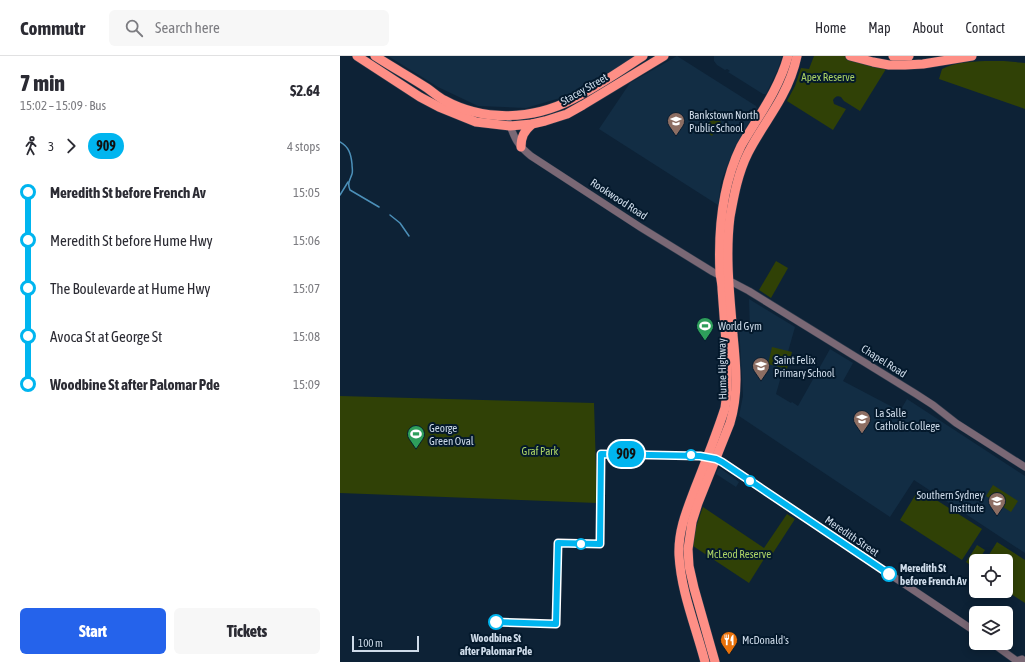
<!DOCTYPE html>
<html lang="en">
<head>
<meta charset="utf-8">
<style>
	:root { --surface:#fff; --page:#f7f7f7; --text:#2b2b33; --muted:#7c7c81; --line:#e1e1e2; --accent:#2563eb }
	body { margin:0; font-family:"Asap Condensed",sans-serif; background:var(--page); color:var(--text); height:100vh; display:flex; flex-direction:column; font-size:15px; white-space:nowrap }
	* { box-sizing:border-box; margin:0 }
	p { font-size:13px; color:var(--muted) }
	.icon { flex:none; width:22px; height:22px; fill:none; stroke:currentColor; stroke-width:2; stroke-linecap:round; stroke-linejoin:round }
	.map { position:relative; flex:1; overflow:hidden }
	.drawer { display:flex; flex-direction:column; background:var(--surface); width:340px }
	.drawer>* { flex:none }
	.badge { padding:0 8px; border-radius:13px; font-size:14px; line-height:26px }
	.buttons { position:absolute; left:629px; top:498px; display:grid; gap:8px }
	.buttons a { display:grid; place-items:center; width:44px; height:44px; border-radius:6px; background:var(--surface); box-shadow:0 2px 10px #0003; font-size:20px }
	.scale { position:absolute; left:12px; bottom:10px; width:67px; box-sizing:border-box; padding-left:4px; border:2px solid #cedbe9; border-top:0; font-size:11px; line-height:14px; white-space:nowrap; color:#cedbe9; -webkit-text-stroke:3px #04192c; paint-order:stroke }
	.map>.badge { position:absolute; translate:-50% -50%; box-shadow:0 0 0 2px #fff }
	.legs { display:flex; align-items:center; gap:6px; height:44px; padding:0 20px; font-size:13px }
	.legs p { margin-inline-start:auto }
	.head { display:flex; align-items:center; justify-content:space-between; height:68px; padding:0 20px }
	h1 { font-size:22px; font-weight:800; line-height:30px }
	.cta { display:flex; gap:8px; margin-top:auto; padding:8px 20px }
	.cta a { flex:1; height:46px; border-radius:6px; background:var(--accent); color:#fff; font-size:16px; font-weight:800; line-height:46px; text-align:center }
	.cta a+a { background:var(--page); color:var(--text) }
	ul { padding:0 20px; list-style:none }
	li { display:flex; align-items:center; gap:14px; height:48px; font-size:15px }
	li i { display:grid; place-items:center; width:6px; height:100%; margin:0 5px; background:currentColor }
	li i::after { content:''; width:10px; height:10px; margin:-5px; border:3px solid; border-radius:50%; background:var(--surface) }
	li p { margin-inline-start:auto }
	li:first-child i { background:linear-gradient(#0000 50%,currentColor 0) }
	li:last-child i { background:linear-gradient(currentColor 50%,#0000 0) }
	header { display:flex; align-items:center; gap:24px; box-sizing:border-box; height:56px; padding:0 20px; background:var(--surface); border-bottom:1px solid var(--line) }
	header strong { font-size:19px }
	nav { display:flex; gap:22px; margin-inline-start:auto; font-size:14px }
	.search { width:280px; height:36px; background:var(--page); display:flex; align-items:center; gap:10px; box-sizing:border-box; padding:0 14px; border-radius:6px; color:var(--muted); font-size:15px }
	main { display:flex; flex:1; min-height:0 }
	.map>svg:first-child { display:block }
</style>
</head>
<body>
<header>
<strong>Commutr</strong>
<div class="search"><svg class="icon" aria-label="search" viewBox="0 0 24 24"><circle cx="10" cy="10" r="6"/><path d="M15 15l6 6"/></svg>Search here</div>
<nav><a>Home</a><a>Map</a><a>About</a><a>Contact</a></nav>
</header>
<main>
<section class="drawer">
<div class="head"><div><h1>7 min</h1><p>15:02 – 15:09 · Bus</p></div><b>$2.64</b></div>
<div class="legs"><svg class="icon" aria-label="walk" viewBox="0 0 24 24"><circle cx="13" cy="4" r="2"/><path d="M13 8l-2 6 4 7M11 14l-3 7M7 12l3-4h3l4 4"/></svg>3<svg class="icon" aria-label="forward" viewBox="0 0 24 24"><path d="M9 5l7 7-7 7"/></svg><b class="badge" style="background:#00b5ef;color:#111">909</b><p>4 stops</p></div>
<ul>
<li><i style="color:#00b5ef"></i><b>Meredith St before French Av</b><p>15:05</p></li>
<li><i style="color:#00b5ef"></i><span>Meredith St before Hume Hwy</span><p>15:06</p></li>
<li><i style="color:#00b5ef"></i><span>The Boulevarde at Hume Hwy</span><p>15:07</p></li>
<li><i style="color:#00b5ef"></i><span>Avoca St at George St</span><p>15:08</p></li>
<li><i style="color:#00b5ef"></i><b>Woodbine St after Palomar Pde</b><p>15:09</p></li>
</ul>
<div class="cta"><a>Start</a><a>Tickets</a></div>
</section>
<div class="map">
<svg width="685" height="606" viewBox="0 0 685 606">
	<rect width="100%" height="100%" fill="#0d2236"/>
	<g fill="#122d44">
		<polygon points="48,0 294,0 278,11 227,40 186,52 138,50 98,31"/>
		<polygon points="337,0 416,50 417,53 396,88 389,105 381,126 378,149 259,73 290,27"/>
		<polygon points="374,0 442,0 438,13 426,38 423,38 388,16 390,15 387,13 385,14 377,9 374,5"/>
		<polygon points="409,243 455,271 436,338 451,347 452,346 458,350 490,293 513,307 503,325 560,355 567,343 685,420 685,497 574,424 550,461 399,360 403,340 399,269 410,274"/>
		<polygon points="380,412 399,426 396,431 376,418 378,413"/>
	</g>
	<g fill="#304106">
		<path d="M474 0H504L516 5 546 13 520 55 504 45 501 41C497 39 495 41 493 44L494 48 506 53 493 74 447 45 455 30 461 12 469 13Z"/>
		<path d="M645 5H664L685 7V53L599 23 602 13C615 6 630 6 645 5Z"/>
		<polygon points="373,61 381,66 372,80 364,74"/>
		<polygon points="436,205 448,212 431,242 419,234"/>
		<polygon points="432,291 452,296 447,313 428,308"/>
		<polygon points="0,340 254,347 257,447 0,437"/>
		<polygon points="653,429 678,445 671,456 646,440"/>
		<polygon points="579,433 642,473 622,504 560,464"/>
		<polygon points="363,451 424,492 447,458 455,463 433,497 429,495 409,527 353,490 355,474"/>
		<polygon points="657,486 685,504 685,547 666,535 666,505 645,505"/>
		<polygon points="637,489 645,494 638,505 636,505 636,509 634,512 626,506"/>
	</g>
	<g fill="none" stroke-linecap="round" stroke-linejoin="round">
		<g stroke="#4c90b9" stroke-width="1.5">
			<path d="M0 86C9 91 11 98 12 108 12 112 13 115 12 118 10 124 7 127 10 134L39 151"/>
			<polyline points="0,139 8,126"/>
			<polyline points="50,159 60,167 69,180"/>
		</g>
		<defs>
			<g id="secondary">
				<path d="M169 67C175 83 177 89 191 100L300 171 373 216 409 235 576 338 593 349 616 367 685 411"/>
				<polyline points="376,403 382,406 636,576"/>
				<polyline points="652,587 677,605"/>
				<polyline points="677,606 679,604 682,603 685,606"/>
			</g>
			<g id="highway">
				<polyline points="17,0 80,41 99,51 136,66 170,70 192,68 205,65 227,58 243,49 324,0"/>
				<path d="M35 0C52 11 70 21 87 32 93 36 98 41 104 44 144 66 193 64 233 43 257 31 280 15 303 0"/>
				<polyline points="510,0 533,6 549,9 565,9 583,8 632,0"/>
				<polyline points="553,0 569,0"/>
				<path d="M181 91C181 81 184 75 192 68"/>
				<path d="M365 606C356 571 341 536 339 499 338 476 346 456 354 435 365 407 376 380 385 352 389 325 387 299 385 273 384 260 383 246 382 233 382 228 381 223 380 218 378 176 382 129 401 90 418 61 439 33 448 0"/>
				<path d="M375 606 354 532 349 510 348 493 352 466 358 447 390 367C399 337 396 309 393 279 390 240 385 201 390 161 394 139 398 117 408 97 418 77 432 59 442 40 449 27 454 14 457 0"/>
			</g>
		</defs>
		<use href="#secondary" stroke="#313d4e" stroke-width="8"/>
		<use href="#highway" stroke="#313d4e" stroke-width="10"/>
		<use href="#secondary" stroke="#7a6875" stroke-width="7"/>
		<use href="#highway" stroke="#fe8f86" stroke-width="9"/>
	</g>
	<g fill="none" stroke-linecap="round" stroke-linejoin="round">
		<defs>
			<polyline id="line-1" points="156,566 216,568 218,487 260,488 261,398 360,400 376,403 382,406 549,518"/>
		</defs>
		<use href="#line-1" stroke="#fff" stroke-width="9"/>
		<use href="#line-1" stroke="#00b5ef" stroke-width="6"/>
	</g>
	<defs>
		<symbol id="school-pin" viewBox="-11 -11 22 30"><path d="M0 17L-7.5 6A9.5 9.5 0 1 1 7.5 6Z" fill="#8d6e63" stroke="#04192c"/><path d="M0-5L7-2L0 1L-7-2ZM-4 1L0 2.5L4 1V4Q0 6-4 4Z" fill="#fff"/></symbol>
		<symbol id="stadium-pin" viewBox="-11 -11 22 30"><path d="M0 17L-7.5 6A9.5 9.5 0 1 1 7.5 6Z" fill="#2e9e5b" stroke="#04192c"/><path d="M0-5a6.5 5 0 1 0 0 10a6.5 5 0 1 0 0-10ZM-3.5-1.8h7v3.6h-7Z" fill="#fff"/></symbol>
		<symbol id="university-pin" viewBox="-11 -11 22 30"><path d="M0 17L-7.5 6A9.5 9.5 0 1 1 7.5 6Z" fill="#8d6e63" stroke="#04192c"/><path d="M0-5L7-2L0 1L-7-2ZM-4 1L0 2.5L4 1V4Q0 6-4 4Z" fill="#fff"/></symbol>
		<symbol id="restaurant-pin" viewBox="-11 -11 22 30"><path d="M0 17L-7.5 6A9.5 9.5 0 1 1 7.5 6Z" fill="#e8710a" stroke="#04192c"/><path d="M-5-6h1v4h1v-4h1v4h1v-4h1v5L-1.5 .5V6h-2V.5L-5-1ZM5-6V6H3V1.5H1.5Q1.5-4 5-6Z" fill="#fff"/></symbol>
	</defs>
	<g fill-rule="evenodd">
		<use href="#school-pin" x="326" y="55" width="20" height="27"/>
		<use href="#stadium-pin" x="355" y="260" width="20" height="27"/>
		<use href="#school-pin" x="411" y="300" width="20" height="27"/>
		<use href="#school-pin" x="512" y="353" width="20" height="27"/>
		<use href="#stadium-pin" x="66" y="368" width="20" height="27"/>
		<use href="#university-pin" x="647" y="435" width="20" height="27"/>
		<use href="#restaurant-pin" x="379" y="574" width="20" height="27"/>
	</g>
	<g fill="#fff" stroke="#00b5ef" stroke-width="2">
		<circle cx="351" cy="399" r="5"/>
		<circle cx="410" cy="425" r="5"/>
		<circle cx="241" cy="488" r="5"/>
		<circle cx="549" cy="518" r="7"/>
		<circle cx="156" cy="566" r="7"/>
	</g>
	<g text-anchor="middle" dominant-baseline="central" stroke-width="4" stroke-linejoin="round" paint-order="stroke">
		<g font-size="11" fill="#acd365" stroke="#04192c">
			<text x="488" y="21">Apex Reserve</text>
			<text x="200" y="395">Graf Park</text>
			<text x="399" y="498">McLeod Reserve</text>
		</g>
		<g font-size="11" fill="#cedbe9" stroke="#04192c">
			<text transform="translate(244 33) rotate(-30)">Stacey Street</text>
			<text transform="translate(279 143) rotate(33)">Rookwood Road</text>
			<text transform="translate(544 305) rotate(32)">Chapel Road</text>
			<text transform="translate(382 313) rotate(-91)">Hume Highway</text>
			<text transform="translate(512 480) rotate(34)">Meredith Street</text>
		</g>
		<g font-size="11" fill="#cedbe9" stroke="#04192c" text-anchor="start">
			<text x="349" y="59">Bankstown North<tspan x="349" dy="13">Public School</tspan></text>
			<text x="378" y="270">World Gym</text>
			<text x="434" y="304">Saint Felix<tspan x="434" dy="13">Primary School</tspan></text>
			<text x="535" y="357">La Salle<tspan x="535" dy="13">Catholic College</tspan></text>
			<text x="89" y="372">George<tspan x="89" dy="13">Green Oval</tspan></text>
			<text x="644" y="439" text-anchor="end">Southern Sydney<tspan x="644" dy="13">Institute</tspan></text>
			<text x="402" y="584">McDonald's</text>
		</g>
		<g font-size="11" font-weight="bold" fill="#cedbe9" stroke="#04192c" text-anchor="start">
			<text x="560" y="512">Meredith St<tspan x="560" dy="13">before French Av</tspan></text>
			<text x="156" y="582" text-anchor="middle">Woodbine St<tspan x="156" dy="13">after Palomar Pde</tspan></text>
		</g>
	</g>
</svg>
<div class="buttons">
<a><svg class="icon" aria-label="locate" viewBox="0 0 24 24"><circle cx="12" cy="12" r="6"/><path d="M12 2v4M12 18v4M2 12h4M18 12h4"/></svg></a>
<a><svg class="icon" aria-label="layers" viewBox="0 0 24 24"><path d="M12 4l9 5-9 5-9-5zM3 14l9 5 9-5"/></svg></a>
</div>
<div class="scale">100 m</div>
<b class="badge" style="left:286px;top:398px;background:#00b5ef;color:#111">909</b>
</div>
</main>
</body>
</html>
